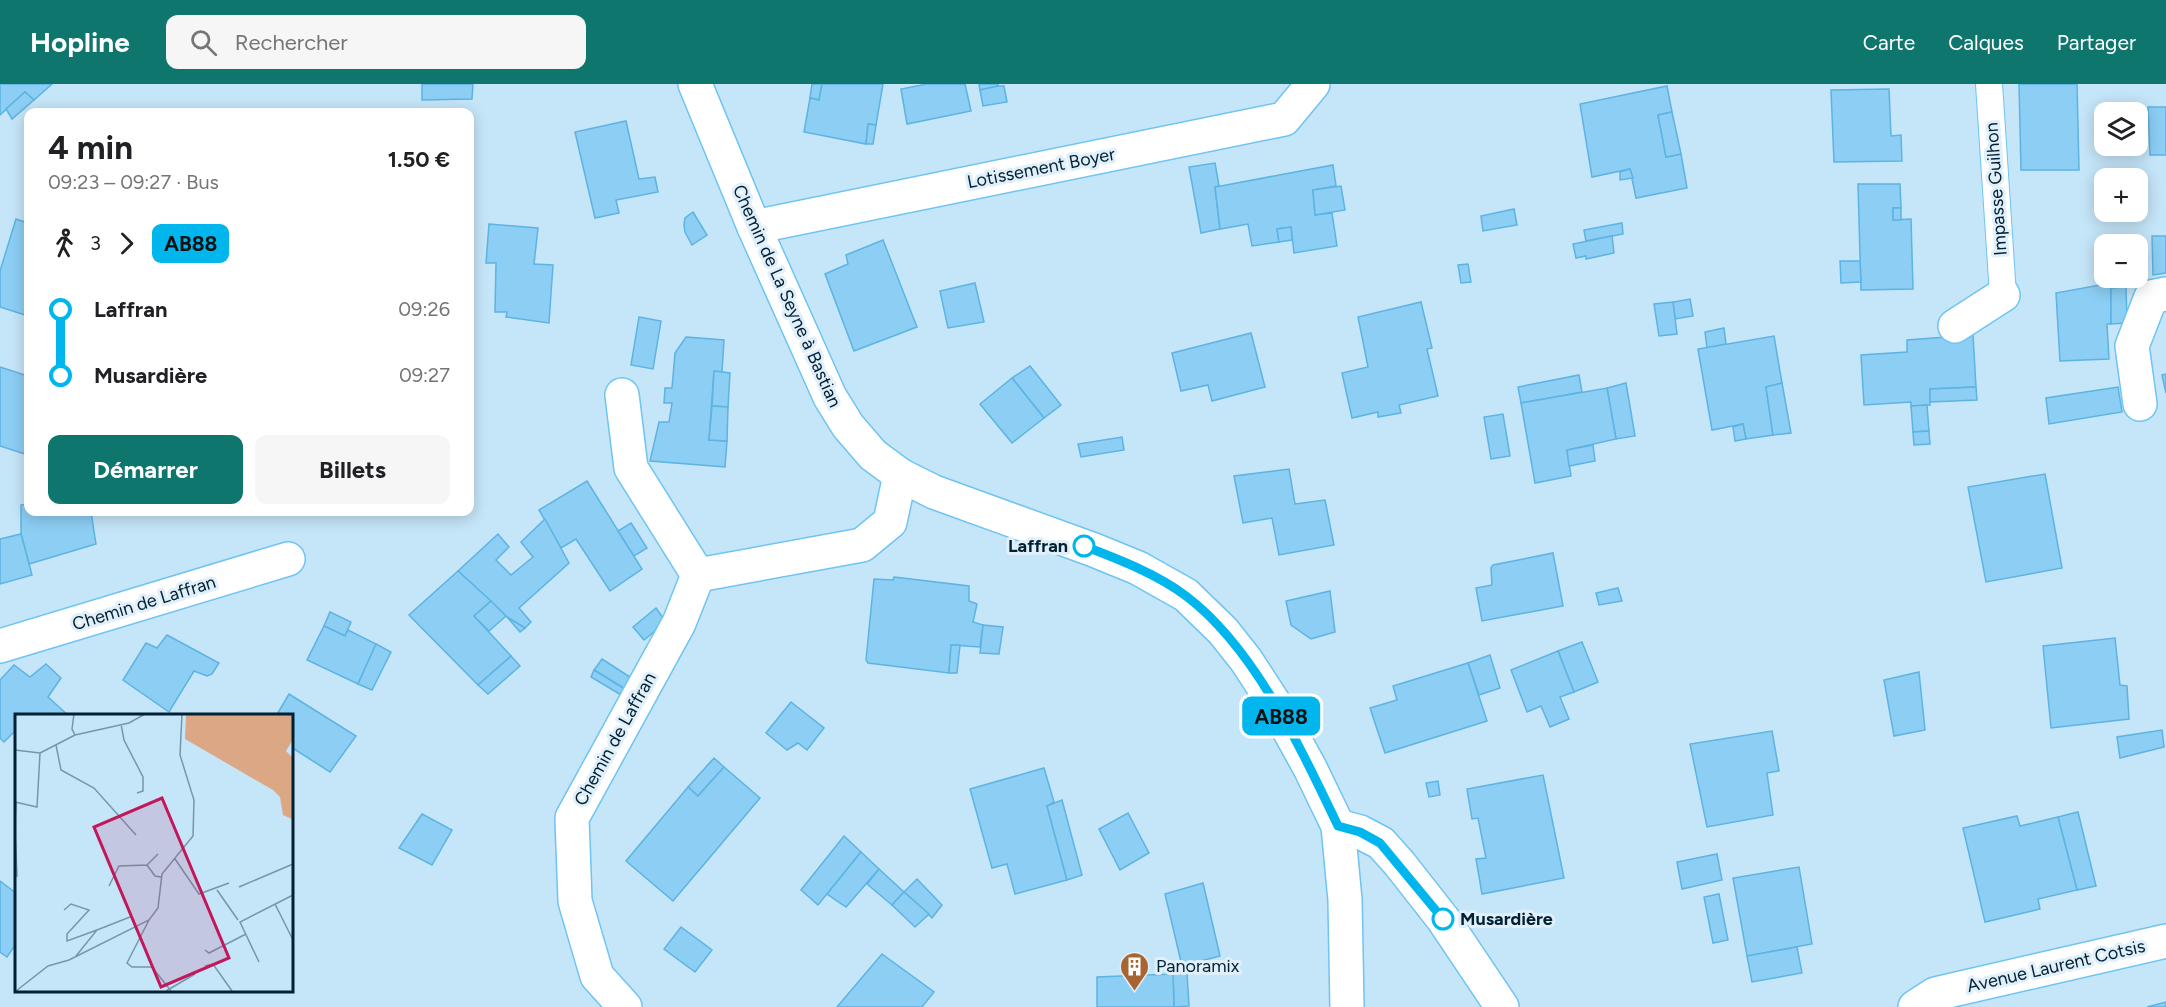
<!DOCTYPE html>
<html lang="fr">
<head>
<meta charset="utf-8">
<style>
	:root { --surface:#fff; --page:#f6f6f6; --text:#202124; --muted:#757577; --accent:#0f766e }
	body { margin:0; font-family:Figtree,sans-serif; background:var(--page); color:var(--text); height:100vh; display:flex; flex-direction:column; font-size:22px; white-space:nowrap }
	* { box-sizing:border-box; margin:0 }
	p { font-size:20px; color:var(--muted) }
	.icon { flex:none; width:33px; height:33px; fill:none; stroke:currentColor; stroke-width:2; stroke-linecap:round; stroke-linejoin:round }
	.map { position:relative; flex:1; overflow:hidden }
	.drawer { position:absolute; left:24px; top:24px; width:450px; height:408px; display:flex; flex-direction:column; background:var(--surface); border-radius:12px; box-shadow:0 3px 15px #0003 }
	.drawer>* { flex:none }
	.badge { padding:0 12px; border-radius:9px; font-size:21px; line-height:39px }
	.tools { position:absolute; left:2094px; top:18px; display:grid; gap:12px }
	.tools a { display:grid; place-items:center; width:54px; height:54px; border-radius:12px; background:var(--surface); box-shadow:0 3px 15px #0003; font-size:30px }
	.map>.badge { position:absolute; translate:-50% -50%; box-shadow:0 0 0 3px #fff }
	.legs { display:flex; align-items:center; gap:9px; height:66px; padding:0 24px; font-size:20px }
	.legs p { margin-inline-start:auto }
	.summary { display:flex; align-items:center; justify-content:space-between; height:102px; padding:0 24px }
	h1 { font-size:33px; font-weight:700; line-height:45px }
	.action { display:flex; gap:12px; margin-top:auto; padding:12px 24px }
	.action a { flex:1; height:69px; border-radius:12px; background:var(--accent); color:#fff; font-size:24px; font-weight:700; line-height:69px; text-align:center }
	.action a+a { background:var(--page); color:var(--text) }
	ul { padding:0 24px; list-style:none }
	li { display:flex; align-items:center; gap:21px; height:66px; font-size:22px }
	li i { display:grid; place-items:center; width:9px; height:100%; margin:0 8px; background:currentColor }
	li i::after { content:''; width:15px; height:15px; margin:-8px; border:4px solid; border-radius:50%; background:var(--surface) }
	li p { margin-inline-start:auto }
	li:first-child i { background:linear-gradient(#0000 50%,currentColor 0) }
	li:last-child i { background:linear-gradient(currentColor 50%,#0000 0) }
	header { display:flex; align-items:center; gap:36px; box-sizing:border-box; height:84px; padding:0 30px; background:var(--accent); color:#fff }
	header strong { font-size:28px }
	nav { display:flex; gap:33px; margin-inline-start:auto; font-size:21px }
	.search { width:420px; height:54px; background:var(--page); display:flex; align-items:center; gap:15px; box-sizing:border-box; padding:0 21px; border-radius:12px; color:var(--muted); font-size:22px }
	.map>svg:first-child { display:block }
</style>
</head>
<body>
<header>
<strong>Hopline</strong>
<div class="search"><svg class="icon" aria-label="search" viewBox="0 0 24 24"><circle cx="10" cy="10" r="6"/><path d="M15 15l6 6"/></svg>Rechercher</div>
<nav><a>Carte</a><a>Calques</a><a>Partager</a></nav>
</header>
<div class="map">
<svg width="2166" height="923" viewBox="0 0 2166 923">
	<rect width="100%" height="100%" fill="#c5e5f8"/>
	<g fill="#8ccef4" stroke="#5db3e2" stroke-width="1.5">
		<polygon points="0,0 52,0 34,16 25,8 0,31"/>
		<polygon points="422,0 473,0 472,15 422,16"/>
		<polygon points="812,0 822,0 819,16 810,14"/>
		<polygon points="822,0 883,0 876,41 868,40 866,60 804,48 810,14 819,16"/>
		<polygon points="927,0 965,0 971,27 907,40 901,5"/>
		<polygon points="979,0 998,0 998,2 980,6"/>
		<polygon points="2019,0 2077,0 2079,86 2021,86"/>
		<polygon points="998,2 1004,2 1007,18 983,22 980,6"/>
		<polygon points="1667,2 1672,28 1658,31 1666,73 1681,70 1687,104 1636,114 1630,85 1592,93 1580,20"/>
		<polygon points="1889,5 1891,52 1901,51 1902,77 1834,78 1831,6"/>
		<polygon points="25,8 34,16 12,35 6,25"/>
		<polygon points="2148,23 2166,23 2166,71 2150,71"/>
		<polygon points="1672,28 1681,70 1666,73 1658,31"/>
		<polygon points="626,37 639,95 655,93 658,108 616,116 619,129 595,134 575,48"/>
		<polygon points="868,40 876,41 873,60 866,60"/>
		<polygon points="1215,79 1219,102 1215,103 1220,145 1201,149 1189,83"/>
		<polygon points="1333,81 1336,102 1313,106 1315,131 1332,129 1337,162 1294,169 1291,143 1277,145 1279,158 1252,162 1248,140 1220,145 1215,103"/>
		<polygon points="1630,85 1633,94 1620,96 1620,88"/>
		<polygon points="1858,100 1900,100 1901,124 1893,124 1893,136 1911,135 1913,205 1861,206"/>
		<polygon points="1341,102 1345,126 1315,131 1313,106"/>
		<rect x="1893" y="124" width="8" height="12"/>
		<polygon points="1514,125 1517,141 1483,147 1481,132"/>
		<polygon points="693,128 707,151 692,161 685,148 684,141 685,134"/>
		<polygon points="16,135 28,139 28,232 0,223 0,187"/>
		<polygon points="1622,139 1623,150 1586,157 1584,146"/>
		<polygon points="489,140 538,144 534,180 553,181 549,239 506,233 507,228 495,228 496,179 486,179"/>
		<polygon points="1291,143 1292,156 1279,158 1277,145"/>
		<polygon points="1612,152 1614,169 1586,175 1586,172 1576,174 1573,160"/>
		<polygon points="2152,152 2166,152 2166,189 2153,191"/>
		<polygon points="883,156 917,243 854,267 825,190 848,180 846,171"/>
		<polygon points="1840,177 1860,177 1861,198 1841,199"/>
		<polygon points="1468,180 1471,198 1461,199 1458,181"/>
		<polygon points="975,199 984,238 948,244 940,207"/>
		<polygon points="2111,199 2111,240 2107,240 2109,275 2060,277 2056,209"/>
		<polygon points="2126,203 2127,239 2111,240 2111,204"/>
		<polygon points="1690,215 1693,232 1675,235 1673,218"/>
		<polygon points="1421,218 1432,264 1427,265 1438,312 1399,321 1401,329 1378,333 1378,328 1352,334 1342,289 1368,283 1358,233"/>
		<polygon points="1673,218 1677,250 1659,252 1654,220"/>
		<polygon points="639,233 661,237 653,285 631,281"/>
		<polygon points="1724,244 1726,260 1707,264 1705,248"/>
		<polygon points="1251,249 1265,303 1212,317 1208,301 1181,307 1172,269"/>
		<polygon points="1973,251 1976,303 1930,305 1930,321 1911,322 1911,318 1864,321 1861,271 1907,268 1907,256"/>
		<polygon points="1774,252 1782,299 1766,303 1773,351 1746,355 1743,340 1712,346 1698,265"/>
		<polygon points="686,253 724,256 722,288 714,287 709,356 727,357 725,383 650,377 659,338 669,338 672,319 664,319 665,304 672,304 675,269"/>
		<polygon points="1030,282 1061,321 1044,334 1012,294"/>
		<polygon points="0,283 28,292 28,371 0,362"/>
		<polygon points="714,287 730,289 728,323 712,322"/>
		<polygon points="2166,290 2166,309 2162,291"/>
		<polygon points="1579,291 1582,308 1521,319 1518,303"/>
		<polygon points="1012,294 1044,334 1012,359 980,320"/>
		<polygon points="1626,299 1635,352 1616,355 1607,304"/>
		<polygon points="1782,299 1791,349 1773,351 1766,303"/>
		<polygon points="1976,303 1977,316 1930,318 1930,305"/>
		<polygon points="2118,303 2122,328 2049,340 2046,314"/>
		<polygon points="1607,304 1616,355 1567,366 1571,392 1535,399 1521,319"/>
		<polygon points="1927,321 1929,347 1913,348 1911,322"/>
		<polygon points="712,322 728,323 727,357 709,356"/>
		<polygon points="1503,330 1510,372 1491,375 1484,333"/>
		<polygon points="1743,340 1746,355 1735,357 1733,343"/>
		<polygon points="1929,347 1930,360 1914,361 1913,348"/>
		<polygon points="1122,353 1124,366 1081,373 1078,360"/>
		<polygon points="1593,361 1595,377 1569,382 1567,366"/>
		<polygon points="1289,385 1295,420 1325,416 1334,461 1279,471 1272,434 1243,439 1234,392"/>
		<polygon points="2045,390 2062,484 1986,498 1968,403"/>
		<polygon points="587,397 642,485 610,507 576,455 561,464 539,426"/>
		<polygon points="28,420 28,428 91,428 96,460 29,480 21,450 21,421"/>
		<polygon points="545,435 569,479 519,524 531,538 525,544 507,533 458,487 498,450 509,463 496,476 511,491 533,473 521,458"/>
		<polygon points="631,439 647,464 634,472 618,447"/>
		<polygon points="21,450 32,491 0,500 0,455"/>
		<polygon points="1553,469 1563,522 1482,537 1476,504 1492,501 1491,484 1493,481"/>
		<polygon points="458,487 491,517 474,532 511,572 478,601 409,531"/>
		<polygon points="894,493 969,502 969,517 977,520 973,538 983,541 980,563 951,561 949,589 868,579 866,576 874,495 893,496"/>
		<polygon points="1618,504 1622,517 1599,521 1596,509"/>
		<polygon points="1330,507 1335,548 1311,555 1291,541 1286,517"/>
		<polygon points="491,517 506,532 489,547 474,532"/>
		<polygon points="656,524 666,538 644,556 633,543"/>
		<polygon points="330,528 351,538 345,552 324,542"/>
		<polygon points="507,533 525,544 520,548"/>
		<polygon points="983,541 1003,543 999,570 980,569"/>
		<polygon points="324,542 345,552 348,546 376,560 358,600 307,576"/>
		<polygon points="167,551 219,579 212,590 207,592 194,587 169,628 123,596 146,559 157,564"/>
		<polygon points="2115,554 2120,601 2127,602 2129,635 2051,644 2043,562"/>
		<polygon points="1582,558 1598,598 1574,608 1558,567"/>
		<polygon points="376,560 391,568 372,606 358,600"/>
		<polygon points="951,561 960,561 957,589 949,589"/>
		<polygon points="1558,567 1574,608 1560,613 1569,635 1550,643 1541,622 1527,628 1511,586"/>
		<polygon points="1490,571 1500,604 1479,611 1468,579"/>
		<polygon points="511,572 520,582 488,610 478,601"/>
		<polygon points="602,575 633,595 625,605 594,586"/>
		<polygon points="1468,579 1487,637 1385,669 1370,624 1397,616 1393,602"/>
		<polygon points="46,580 61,594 48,613 69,632 16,632 16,648 15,647 4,658 0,654 0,596 14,581 30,593"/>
		<polygon points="594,586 625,605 621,611 591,593"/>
		<polygon points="1919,588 1925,646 1894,652 1884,596"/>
		<polygon points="289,610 356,652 330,688 291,663 291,632 276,632"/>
		<polygon points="791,618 824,644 807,666 798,659 787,666 766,649"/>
		<polygon points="2162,646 2164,663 2120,674 2117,653"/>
		<polygon points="1772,647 1779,687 1767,689 1773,731 1707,743 1690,660"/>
		<polygon points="714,674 724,683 698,712 688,703"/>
		<polygon points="724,683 760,714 673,817 626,777 688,703 698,712"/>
		<polygon points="1044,684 1054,718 1047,722 1067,796 1015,810 1007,780 992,784 970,705"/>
		<polygon points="1543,691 1564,794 1482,810 1476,775 1486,774 1478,734 1472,735 1467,705"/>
		<polygon points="1438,697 1440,711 1429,713 1426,699"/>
		<polygon points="1062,716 1082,791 1067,796 1047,722"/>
		<polygon points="2078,728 2096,802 2077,806 2058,733"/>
		<polygon points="1128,729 1149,769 1120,786 1099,745"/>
		<polygon points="422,730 452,746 432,781 399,764"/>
		<polygon points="2017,732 2020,742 2058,733 2077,806 2038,815 2040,825 1985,838 1963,744"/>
		<polygon points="844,752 861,768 818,821 801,806"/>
		<polygon points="861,768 879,785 846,823 827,810"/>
		<polygon points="1717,770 1722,796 1682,805 1677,778"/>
		<polygon points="1799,783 1812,860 1747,872 1733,794"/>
		<polygon points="879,785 904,808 892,821 867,800"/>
		<polygon points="917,795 942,821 932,834 904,808"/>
		<polygon points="0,797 16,809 16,860 7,873 0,868"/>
		<polygon points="1203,799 1220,872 1182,882 1165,810"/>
		<polygon points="904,808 929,830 915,843 892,821"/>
		<polygon points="1719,810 1728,856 1713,859 1704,813"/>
		<polygon points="681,843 712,866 695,888 664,865"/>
		<polygon points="1797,863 1802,889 1752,898 1747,872"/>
		<polygon points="882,870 934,908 922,923 837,923"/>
		<polygon points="1187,889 1189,922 1174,923 1173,890"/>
		<polygon points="1173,890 1174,923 1097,923 1097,893"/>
		<polygon points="2166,918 2166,923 2147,923"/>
	</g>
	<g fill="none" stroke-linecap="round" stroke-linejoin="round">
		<defs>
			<polyline id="service" points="1989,0 2003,211"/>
			<g id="minor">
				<polyline points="754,143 1284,35 1313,0"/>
				<polyline points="1955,242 2003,211"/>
				<polyline points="622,311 631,384 698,491 862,461 890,438 900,391"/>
				<polyline points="2140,320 2132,262 2151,213 2166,210"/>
				<polyline points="0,562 288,475"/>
				<polyline points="1338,742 1360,748 1381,759 1399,779 1443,835 1502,923"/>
				<polyline points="625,923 597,892 575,817 572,734 679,539 698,491"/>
				<polyline points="1915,923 1935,910 2166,857"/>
			</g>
			<polyline id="tertiary" points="695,0 754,143 830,313 848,342 873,371 900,391 934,408 1094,466 1138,484 1186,511 1223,547 1246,576 1274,619 1310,684 1338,742 1345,816 1347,923"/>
		</defs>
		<use href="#service" stroke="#6ec4f3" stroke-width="28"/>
		<use href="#minor" stroke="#6ec4f3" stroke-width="36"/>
		<use href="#tertiary" stroke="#6ec4f3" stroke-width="36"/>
		<use href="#service" stroke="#fff" stroke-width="26"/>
		<use href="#minor" stroke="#fff" stroke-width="33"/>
		<use href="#tertiary" stroke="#fff" stroke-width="33"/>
	</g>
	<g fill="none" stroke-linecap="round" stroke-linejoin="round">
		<defs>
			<path id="line-1" d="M1084 462C1118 475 1157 490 1186 512 1255 564 1301 665 1338 742L1360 748 1380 759 1443 835"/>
		</defs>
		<use href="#line-1" stroke="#fff" stroke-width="14"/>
		<use href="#line-1" stroke="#00b6ed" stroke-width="9"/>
	</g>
	<defs>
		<symbol id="building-pin" viewBox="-11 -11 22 30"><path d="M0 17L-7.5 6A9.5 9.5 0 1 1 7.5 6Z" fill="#a86534" stroke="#e0eff9"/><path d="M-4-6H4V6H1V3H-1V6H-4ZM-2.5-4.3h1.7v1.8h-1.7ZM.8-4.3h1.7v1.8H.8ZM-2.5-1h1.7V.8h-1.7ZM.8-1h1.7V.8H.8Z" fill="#fff"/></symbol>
	</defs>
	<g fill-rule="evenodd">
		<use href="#building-pin" x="1118" y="866" width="33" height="45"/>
	</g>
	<g fill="#fff" stroke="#00b6ed" stroke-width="3">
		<circle cx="1084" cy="462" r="10"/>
		<circle cx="1443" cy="835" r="10"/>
	</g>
	<g text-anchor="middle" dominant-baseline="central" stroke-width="6" stroke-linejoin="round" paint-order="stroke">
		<g font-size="18" fill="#002133" stroke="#e0eff9">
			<text transform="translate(1041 84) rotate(-11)">Lotissement Boyer</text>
			<text transform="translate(1996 105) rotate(-94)">Impasse Guilhon</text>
			<text transform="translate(787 212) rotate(66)">Chemin de La Seyne à Bastian</text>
			<text transform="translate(144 519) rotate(-17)">Chemin de Laffran</text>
			<text transform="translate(615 655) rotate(-61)">Chemin de Laffran</text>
			<text transform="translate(2056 882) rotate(-13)">Avenue Laurent Cotsis</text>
		</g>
		<g font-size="18" font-weight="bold" fill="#002133" stroke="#e0eff9" text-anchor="end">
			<text x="1068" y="462">Laffran</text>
			<text x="1460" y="835" text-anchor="start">Musardière</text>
		</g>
		<g font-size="18" fill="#002133" stroke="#e0eff9" text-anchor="start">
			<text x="1156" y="882">Panoramix</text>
		</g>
	</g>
	<g transform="translate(15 630)">
		<rect width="278" height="278" fill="#c5e5f8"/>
		<path d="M171 0H277V27L271 37 277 43V105L268 101 265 83 258 76 170 25Z" fill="#dba785"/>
		<path fill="none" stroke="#7697a9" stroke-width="1.5" d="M59 0 57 15 60 21M106 10 109 26 128 63V77L122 79M41 31 46 56 79 74 121 121M0 36 25 39M25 39 60 21 114 9 130 0M0 88 22 93 25 39M0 112 1 88M0 116 2 163M143 140 132 151 140 162 146 163M160 145 184 180 214 169M94 172 104 152 132 151M224 173 278 150M202 176 223 206M260 190 278 226M49 196 56 190 74 196 52 220V227L82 216 61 242M134 206 112 249 117 253H137L156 277M82 216 115 203M190 236 194 239 231 220M244 248 225 208 278 181M190 252 198 250 217 277M1 277 33 252 54 246 134 206 143 194 147 160 178 122 179 86 165 41 167 0M151 277 180 260"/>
		<path fill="#c2185b" fill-opacity="0.15" stroke="#c2185b" stroke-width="3" d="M147 84 214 244 146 273 79 113Z"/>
		<rect width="278" height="278" fill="none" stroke="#002133" stroke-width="3"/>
	</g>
</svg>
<div class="tools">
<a><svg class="icon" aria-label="layers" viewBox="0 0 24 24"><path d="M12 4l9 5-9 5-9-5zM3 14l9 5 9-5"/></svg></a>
<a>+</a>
<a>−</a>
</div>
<b class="badge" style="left:1281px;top:632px;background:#00b6ed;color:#111">AB88</b>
<section class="drawer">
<div class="summary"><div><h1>4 min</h1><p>09:23 – 09:27 · Bus</p></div><b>1.50 €</b></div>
<div class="legs"><svg class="icon" aria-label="walk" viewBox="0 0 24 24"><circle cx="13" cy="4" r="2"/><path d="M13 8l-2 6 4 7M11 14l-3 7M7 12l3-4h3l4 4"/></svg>3<svg class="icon" aria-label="forward" viewBox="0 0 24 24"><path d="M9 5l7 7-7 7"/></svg><b class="badge" style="background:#00b6ed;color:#111">AB88</b></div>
<ul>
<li><i style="color:#00b6ed"></i><b>Laffran</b><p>09:26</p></li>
<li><i style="color:#00b6ed"></i><b>Musardière</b><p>09:27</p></li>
</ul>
<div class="action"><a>Démarrer</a><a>Billets</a></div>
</section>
</div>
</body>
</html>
